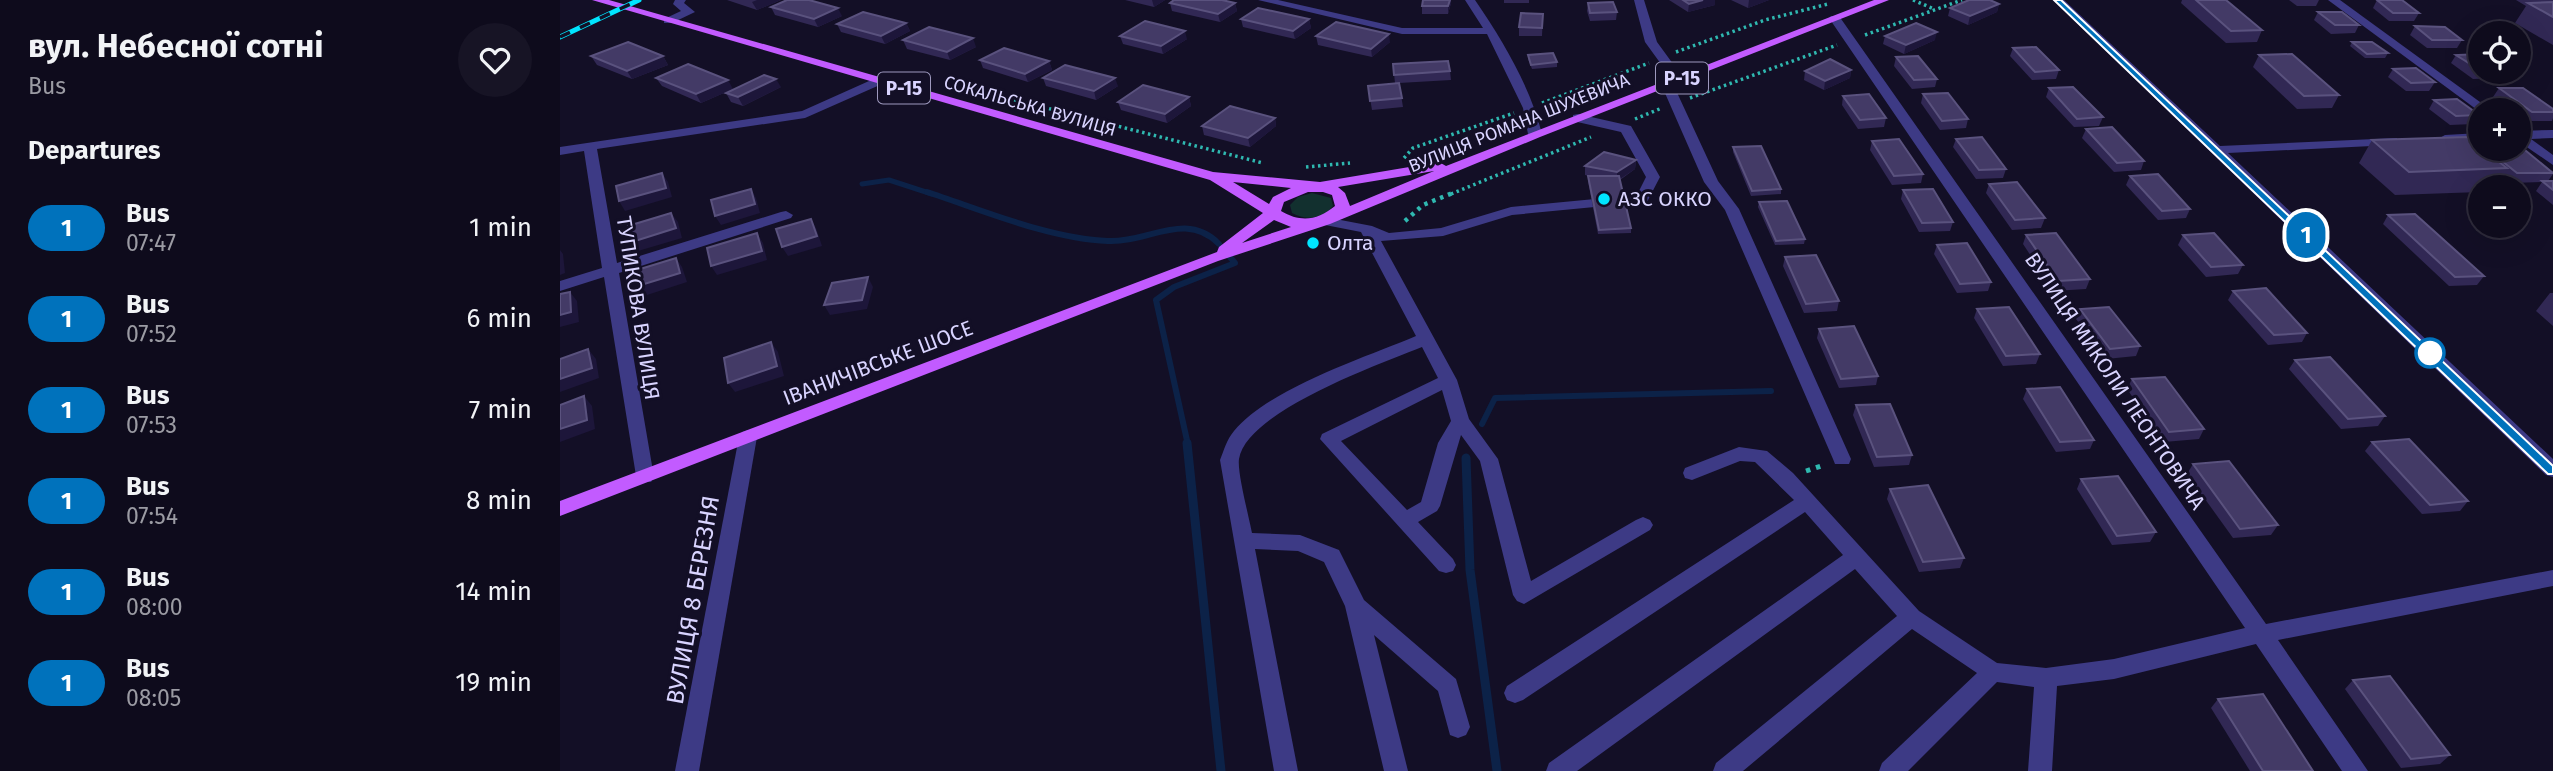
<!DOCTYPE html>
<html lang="en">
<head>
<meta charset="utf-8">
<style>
	:root { --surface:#0e0b1c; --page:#171425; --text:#f1f3f6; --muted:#9b9ba3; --line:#2e2b3b }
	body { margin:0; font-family:"Fira Sans",sans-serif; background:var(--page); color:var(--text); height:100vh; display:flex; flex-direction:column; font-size:26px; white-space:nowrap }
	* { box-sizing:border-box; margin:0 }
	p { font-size:23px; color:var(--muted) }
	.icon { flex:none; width:38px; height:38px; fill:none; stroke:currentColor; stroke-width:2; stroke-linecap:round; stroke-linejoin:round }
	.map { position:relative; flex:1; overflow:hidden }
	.side { display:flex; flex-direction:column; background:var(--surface); width:560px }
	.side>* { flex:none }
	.badge { padding:0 14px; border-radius:23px; font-size:24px; line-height:46px }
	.tools { position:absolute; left:1908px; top:21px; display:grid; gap:14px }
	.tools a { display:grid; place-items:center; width:63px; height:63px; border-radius:50%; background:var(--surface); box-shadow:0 7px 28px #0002,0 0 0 2px var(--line); font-size:35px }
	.map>.badge { position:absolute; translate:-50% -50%; box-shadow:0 0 0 4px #fff }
	h2 { padding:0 28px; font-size:26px; line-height:63px }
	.round { display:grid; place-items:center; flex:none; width:74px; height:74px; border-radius:37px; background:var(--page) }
	.overview { display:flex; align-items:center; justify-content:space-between; height:119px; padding:0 28px }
	h1 { font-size:33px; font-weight:700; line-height:52px }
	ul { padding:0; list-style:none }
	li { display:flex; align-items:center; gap:21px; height:91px; padding:0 28px }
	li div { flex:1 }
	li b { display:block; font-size:26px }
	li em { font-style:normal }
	li .badge { min-width:77px; font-weight:700; text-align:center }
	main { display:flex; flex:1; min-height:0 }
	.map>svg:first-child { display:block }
</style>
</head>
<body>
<main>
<section class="side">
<div class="overview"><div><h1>вул. Небесної сотні</h1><p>Bus</p></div><a class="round"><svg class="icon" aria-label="heart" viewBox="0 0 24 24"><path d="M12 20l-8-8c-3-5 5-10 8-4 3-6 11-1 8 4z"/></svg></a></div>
<h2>Departures</h2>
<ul>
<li><span class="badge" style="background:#0072bc;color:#fff">1</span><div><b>Bus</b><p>07:47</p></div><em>1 min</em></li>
<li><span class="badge" style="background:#0072bc;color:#fff">1</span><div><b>Bus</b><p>07:52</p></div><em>6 min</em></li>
<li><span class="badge" style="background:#0072bc;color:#fff">1</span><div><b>Bus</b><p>07:53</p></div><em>7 min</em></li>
<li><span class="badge" style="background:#0072bc;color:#fff">1</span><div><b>Bus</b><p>07:54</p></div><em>8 min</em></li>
<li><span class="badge" style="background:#0072bc;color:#fff">1</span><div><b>Bus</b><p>08:00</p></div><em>14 min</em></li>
<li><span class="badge" style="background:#0072bc;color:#fff">1</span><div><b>Bus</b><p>08:05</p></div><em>19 min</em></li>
</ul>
</section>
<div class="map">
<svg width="1993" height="771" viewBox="0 0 1993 771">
	<rect width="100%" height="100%" fill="#130f26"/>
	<path fill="#12302f" d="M752 193 771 198 773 206C763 219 746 221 732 213L730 205 738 197Z"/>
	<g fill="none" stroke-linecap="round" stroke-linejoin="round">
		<polyline stroke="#0c2248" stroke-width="5" points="302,184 329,180 372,194"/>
		<g stroke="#0c2248" stroke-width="6">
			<path d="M367 192C422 210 490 239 548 241 588 243 626 210 659 244"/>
			<polyline points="922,424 935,398 1211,391"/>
			<polyline points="628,445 596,300 614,287 675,263 669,256"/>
		</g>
		<g stroke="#0c2248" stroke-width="9">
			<polyline points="627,443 661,771"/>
			<polyline points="906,458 910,570 937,771"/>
		</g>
		<g stroke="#2fb8b0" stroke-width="3.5" stroke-dasharray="2.5 3.5" stroke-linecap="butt">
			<polyline points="1353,0 1374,9"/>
			<polyline points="1305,35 1402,0"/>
			<polyline points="1116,52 1205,20 1268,4"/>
			<polyline points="396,85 703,163"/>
			<polyline points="1130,98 1277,45"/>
			<polyline points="982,103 1089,63"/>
			<polyline points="1075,119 1102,108"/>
			<polyline points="844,158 853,148 954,113"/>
			<polyline points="746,167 790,163"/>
			<polyline points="891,194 1031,137"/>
		</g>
		<polyline stroke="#2fb8b0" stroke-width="4.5" stroke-dasharray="3.5 5" stroke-linecap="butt" points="845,221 863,205 895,192"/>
		<polyline stroke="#2fb8b0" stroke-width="5" stroke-dasharray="4.5 6" stroke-linecap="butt" points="1246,471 1264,465"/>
		<g fill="#3d3a85" fill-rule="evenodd">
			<polygon points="115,0 126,0 124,3 135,12 112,23 104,23 104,19 121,11 113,4"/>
			<path d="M698 0H718L842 28H923L905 0H915C943 41 970 86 982 134L975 138 968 134 963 108 927 34H842Z"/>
			<polygon points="1074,0 1084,0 1097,42 1124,79 1122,82 1114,82 1085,42"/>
			<polygon points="1493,0 1504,0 1660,146 1837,138 1837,144 1832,145 1668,153 1993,459 1993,477 1986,475"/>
			<polygon points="1768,0 1780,0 1931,110 1920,112"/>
			<polygon points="1271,16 1279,16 1706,624 1993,570 1993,586 1718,640 1808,771 1782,771 1696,644 1554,679 1497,686 1492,771 1468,771 1474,687 1437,682 1348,771 1319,771 1322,763 1417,673 1352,629 1183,771 1153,771 1156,763 1337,616 1295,569 1017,771 986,771 989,763 1283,555 1245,512 963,700 955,703 947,700 944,693 947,686 1234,500 1195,462 1180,461 1132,480 1125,478 1123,473 1125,468 1179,447 1207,451 1233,473 1359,611 1437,663 1486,668 1554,659 1685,628 1269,18"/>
			<polygon points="318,77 324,81 322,84 245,118 37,149 57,263 221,212 226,211 233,215 231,218 59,273 94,477 91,482 77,482 44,277 0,291 0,281 42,268 24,151 0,155 0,147 242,111"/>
			<polygon points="1107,80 1113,84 1158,181 1179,209 1291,459 1289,464 1275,464 1273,459 1165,210 1144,182 1101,84"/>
			<path d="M1018 114 1071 126 1100 177 1087 202 952 215 883 236 821 241 897 380 909 419 938 459 971 581 1076 520 1083 517 1090 520 1093 525 1090 530 964 604 957 601 953 595 920 461 901 435 880 506 877 511 858 522 893 559 896 565 893 571 886 573 879 571 760 439 762 434 878 378 862 347C820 364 687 411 679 459 677 472 689 517 692 533L740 535 779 550 804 600 896 679 910 727 906 735 898 738 890 735 878 691 814 635 848 771H824L785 606 764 562 738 551 695 549 738 771H714L660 460C664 450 667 439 674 431 710 388 804 358 856 336L801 232 760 224 758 221 765 217 812 226 829 233 881 228 951 207 1077 195 1086 177 1061 132 1013 121V115ZM882 390 891 421 878 443 861 502 847 510 781 441Z"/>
			<polygon points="1993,130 1993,138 1971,139 1993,155 1993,165 1958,141 1958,131"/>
			<polygon points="1920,133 1920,141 1885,143 1878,139 1885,135"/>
			<polygon points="188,430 194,432 197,437 139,771 115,771 179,437 182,432"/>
		</g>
		<path fill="#c25bff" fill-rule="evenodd" d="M32 0H49L653 172 760 182 879 162 886 166 1314 0H1329L980 137 770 224 658 261 0 516V501L657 252 659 247 703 213 650 180ZM874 171 790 206 785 193 778 187ZM673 182 731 188 713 197 709 204ZM748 192H763L772 195 775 206C758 220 741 223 721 211L724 202ZM714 220 731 227 682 243Z"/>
		<defs>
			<polyline id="rail" points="0,37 79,0"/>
		</defs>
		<use href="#rail" stroke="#00e5ff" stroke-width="5"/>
		<use href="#rail" stroke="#130f26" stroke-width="3.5" stroke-dasharray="11" stroke-linecap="butt"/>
	</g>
	<g fill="#312854">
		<polygon points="167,0 221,0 197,10"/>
		<polygon points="565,0 605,0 594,7"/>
		<rect x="944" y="0" width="25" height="3"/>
		<polygon points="1109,0 1155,0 1155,5 1128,12"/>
		<polygon points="1171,0 1209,0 1188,8"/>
		<polygon points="1622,0 1666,0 1702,30 1697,42 1666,43 1621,3"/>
		<polygon points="1729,0 1759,0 1756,6 1737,6"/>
		<polygon points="1817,0 1859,13 1854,21 1829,21 1813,8"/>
		<polygon points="1956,0 1993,0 1993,45 1955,23 1966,6"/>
		<polygon points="610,3 675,3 677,11 660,22 612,11"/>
		<polygon points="891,3 888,14 862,14 862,6"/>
		<polygon points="1028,3 1057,12 1056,20 1030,21 1027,11"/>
		<polygon points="1439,4 1437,12 1408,25 1388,16 1390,8"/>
		<polygon points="211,7 282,16 258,27 215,15"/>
		<polygon points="1758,12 1799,25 1795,33 1771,34 1754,20"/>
		<polygon points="983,14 982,36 959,36 959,27"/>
		<polygon points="681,19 749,19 751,28 735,39 683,27"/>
		<polygon points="346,23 350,31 325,44 281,32 277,24"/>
		<polygon points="1855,26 1902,40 1897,48 1867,48 1850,35"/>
		<polygon points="560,36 627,39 603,54 563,44"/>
		<polygon points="756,36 830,42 812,57 758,45"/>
		<polygon points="1325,36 1375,40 1344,54 1323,44"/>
		<polygon points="343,40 416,47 390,60 347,49"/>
		<polygon points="1792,42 1828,53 1825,58 1805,58 1790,46"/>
		<polygon points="1453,48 1499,70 1496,79 1472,80 1450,56"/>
		<polygon points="1920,54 1920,72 1941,72 1937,78 1913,79 1891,63 1896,55"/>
		<polygon points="968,55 997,62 997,67 972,69 968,59"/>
		<polygon points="1699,55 1779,95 1772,108 1737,109 1693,67"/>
		<polygon points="31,56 103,56 108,65 72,79 37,65"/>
		<polygon points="1336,57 1377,79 1375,87 1352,89 1334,66"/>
		<polygon points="420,60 489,61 492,70 468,82 423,68"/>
		<polygon points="833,64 890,71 891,80 839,83 843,107 812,110 808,86 835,83"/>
		<polygon points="1833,69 1875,82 1869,91 1846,91 1828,77"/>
		<polygon points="1291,70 1290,78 1264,90 1244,80 1245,71"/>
		<polygon points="96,78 173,89 141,103 102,86"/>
		<polygon points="483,78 558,86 536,100 486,86"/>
		<polygon points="221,87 183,106 171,102 166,93"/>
		<polygon points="1489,88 1543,117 1539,126 1514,127 1486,97"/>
		<polygon points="1939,88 1993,109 1993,118 1992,121 1966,121 1958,115 1958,110 1951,110 1933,97"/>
		<polygon points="1363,94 1408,119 1406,128 1380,130 1361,103"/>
		<polygon points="1283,96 1326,118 1324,127 1298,129 1282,105"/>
		<polygon points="629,97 631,106 607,123 561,110 558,102"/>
		<polygon points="1874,100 1919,115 1913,124 1890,125 1869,109"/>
		<polygon points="715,118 716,126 690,147 644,135 642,126"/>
		<polygon points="1526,129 1584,161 1581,170 1554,172 1522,138"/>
		<polygon points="1396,139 1446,169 1443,178 1416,179 1393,147"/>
		<polygon points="1812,140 1923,150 1958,149 1993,172 1993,174 1988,181 1993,181 1993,205 1976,191 1982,182 1951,183 1942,175 1934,187 1920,187 1920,192 1835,195 1799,163"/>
		<polygon points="1312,141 1363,174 1361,183 1332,185 1310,150"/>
		<polygon points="1173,147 1221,189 1221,194 1191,196 1173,152"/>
		<polygon points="1076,160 1075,169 1060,180 1071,228 1071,233 1038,234 1028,181 1028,176 1031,176 1025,175 1025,166"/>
		<polygon points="1570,176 1630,209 1626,218 1598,220 1566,185"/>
		<polygon points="1429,184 1485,218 1481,228 1452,230 1426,193"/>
		<polygon points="1343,190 1393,222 1390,231 1359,232 1341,199"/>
		<polygon points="1199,202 1245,239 1244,244 1215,245 1198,207"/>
		<polygon points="1828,215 1924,276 1917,285 1889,286 1823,224"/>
		<polygon points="1466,235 1530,279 1526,289 1494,291 1463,244"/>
		<polygon points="1623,235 1683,265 1678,274 1646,277 1618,245"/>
		<polygon points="1377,245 1431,282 1428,291 1397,293 1374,254"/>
		<polygon points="1225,257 1279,301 1277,311 1244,313 1223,266"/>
		<polygon points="1673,291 1747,333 1742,342 1708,345 1668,300"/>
		<polygon points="1990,293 1993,293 1993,326 1976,311"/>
		<polygon points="1417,309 1480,354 1476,364 1443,366 1414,318"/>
		<polygon points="1520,309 1580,346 1576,356 1546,359 1516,319"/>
		<polygon points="1259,329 1318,376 1316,385 1279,388 1257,338"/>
		<polygon points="1735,360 1825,416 1818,426 1781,429 1729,369"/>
		<polygon points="1572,379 1644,429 1639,439 1604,442 1567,389"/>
		<polygon points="1467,389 1534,440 1530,449 1496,452 1463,399"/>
		<polygon points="1296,405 1352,455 1349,465 1314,467 1293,415"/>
		<polygon points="1812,442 1908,501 1900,511 1862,514 1805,451"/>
		<polygon points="1633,464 1718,525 1711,535 1673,538 1627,474"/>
		<polygon points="1521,479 1596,532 1590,542 1552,545 1517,489"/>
		<polygon points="1330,489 1404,558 1400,568 1359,572 1327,499"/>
		<polygon points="1793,680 1890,755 1880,764 1841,768 1785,689"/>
		<polygon points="1658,699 1753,771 1690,771 1651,708"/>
	</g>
	<g fill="#1d163a">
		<polygon points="197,0 221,0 197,10 192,2"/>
		<polygon points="592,0 605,0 594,7"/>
		<polygon points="890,0 891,0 891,3 888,14 888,6"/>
		<polygon points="1143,0 1155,0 1155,5 1128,12 1129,4"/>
		<polygon points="1189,0 1209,0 1188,8"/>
		<polygon points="675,3 677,11 660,22 658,14"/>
		<polygon points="1439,4 1437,12 1408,25 1410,16"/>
		<polygon points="278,8 282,16 258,27 254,19"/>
		<polygon points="749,19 751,28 735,39 733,31"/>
		<polygon points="346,23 350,31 325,44 321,36"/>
		<polygon points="625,31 627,39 603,54 601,46"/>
		<polygon points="1377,32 1375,40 1344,54 1346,45"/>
		<polygon points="829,34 830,42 812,57 811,49"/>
		<polygon points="413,38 416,47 390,60 387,52"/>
		<polygon points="103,56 108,65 72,79 67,71"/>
		<polygon points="489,61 492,70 468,82 465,74"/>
		<polygon points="1291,70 1290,78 1264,90 1265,81"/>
		<polygon points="555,78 558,86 536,100 534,91"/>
		<polygon points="216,79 221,87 183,106 178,97"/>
		<polygon points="168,80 173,89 141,103 136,94"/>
		<polygon points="629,97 631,106 607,123 605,114"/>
		<polygon points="715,118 716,126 690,147 688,138"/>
		<polygon points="1076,160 1075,169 1057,181 1057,172"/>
		<polygon points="102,173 108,182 112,197 65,211 59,201"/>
		<polygon points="191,189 196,198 200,213 161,225 155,216"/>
		<polygon points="111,213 118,222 122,238 78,251 72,242"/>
		<polygon points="251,219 256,228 262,246 228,256 222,247"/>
		<polygon points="197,233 203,243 207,260 157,275 151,266"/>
		<polygon points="0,250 3,254 5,273 0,275"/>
		<polygon points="116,258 122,267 127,282 87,295 81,285"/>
		<polygon points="308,277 313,287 307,309 270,315 264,305"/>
		<polygon points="10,292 17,301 19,322 0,327 0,315"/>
		<polygon points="211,342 218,352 224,376 175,392 168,383"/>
		<polygon points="28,349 36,359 39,378 0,392 0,379"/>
		<polygon points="24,396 32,406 35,429 0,442 0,429"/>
	</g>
	<g fill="#433a66" stroke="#5a527e" stroke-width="2">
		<polygon points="227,0 249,0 278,8 254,19 211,7"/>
		<polygon points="614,0 662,0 675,3 658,14 610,3"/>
		<polygon points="863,0 890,0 888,6 862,6"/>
		<polygon points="1123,0 1143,0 1129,4"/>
		<polygon points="1409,0 1430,0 1439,4 1410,16 1390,8"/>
		<polygon points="1636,0 1666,0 1702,30 1671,31"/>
		<polygon points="1817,0 1842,0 1859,13 1833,13"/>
		<polygon points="1053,2 1057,12 1030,13 1028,3"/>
		<polygon points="1993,2 1993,17 1968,3"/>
		<polygon points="698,8 749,19 733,31 681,19"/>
		<polygon points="303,12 346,23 321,36 277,24"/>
		<polygon points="1758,12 1782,12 1799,25 1775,25"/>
		<polygon points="961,13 983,14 982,28 959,27"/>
		<polygon points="585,21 625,31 601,46 560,36"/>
		<polygon points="776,22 829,34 811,49 756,36"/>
		<polygon points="1356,23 1377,32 1346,45 1325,36"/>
		<polygon points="1855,26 1885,27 1902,40 1872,40"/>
		<polygon points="369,27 413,38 387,52 343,40"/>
		<polygon points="68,42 103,56 67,71 31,56"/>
		<polygon points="1792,42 1812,42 1828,53 1807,54"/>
		<polygon points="1476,47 1499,70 1475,72 1453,48"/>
		<polygon points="444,48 489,61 465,74 420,60"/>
		<polygon points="993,53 997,62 971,65 968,55"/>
		<polygon points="1732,54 1779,95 1744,96 1699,55"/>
		<polygon points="1920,54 1920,70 1896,55"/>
		<polygon points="1358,56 1377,79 1354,80 1336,57"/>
		<polygon points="1270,59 1291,70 1265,81 1245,71"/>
		<polygon points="888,61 890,71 834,75 833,64"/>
		<polygon points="128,64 168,80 136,94 96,78"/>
		<polygon points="505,65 555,78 534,91 483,78"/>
		<polygon points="1856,68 1875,82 1851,83 1833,69"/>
		<polygon points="204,75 216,79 178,97 166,93"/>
		<polygon points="839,83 842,98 810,101 808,86"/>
		<polygon points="583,85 629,97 605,114 558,102"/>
		<polygon points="1513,87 1543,117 1517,119 1489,88"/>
		<polygon points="1939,88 1963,88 1993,109 1993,112 1972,112"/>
		<polygon points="1388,93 1408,119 1382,121 1363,94"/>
		<polygon points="1309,94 1326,118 1300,120 1283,96"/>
		<polygon points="1897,99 1919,115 1896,116 1874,100"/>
		<polygon points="670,106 715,118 688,138 642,126"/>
		<polygon points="1552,127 1584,161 1557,163 1526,129"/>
		<polygon points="1422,137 1446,169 1419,170 1396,139"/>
		<polygon points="1907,137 1920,147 1920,149 1922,149 1947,168 1849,172 1812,140"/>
		<polygon points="1339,139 1363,174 1334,176 1312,141"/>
		<polygon points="1201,146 1221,189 1192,191 1173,147"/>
		<polygon points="1958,146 1960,146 1993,173 1957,173 1927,149 1958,149"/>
		<polygon points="1044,152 1076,160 1057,172 1025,166"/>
		<polygon points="102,173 106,188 59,201 56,186"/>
		<polygon points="1598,174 1630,209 1602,211 1570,176"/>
		<polygon points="1028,176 1059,176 1071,228 1039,230"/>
		<polygon points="1982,181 1993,181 1993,190"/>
		<polygon points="1457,182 1485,218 1455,220 1429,184"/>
		<polygon points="191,189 195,204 155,216 151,200"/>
		<polygon points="1373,189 1393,222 1362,223 1343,190"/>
		<polygon points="1227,201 1245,239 1216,241 1199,202"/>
		<polygon points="111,213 116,228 72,242 68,226"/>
		<polygon points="1855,214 1924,276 1895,277 1828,215"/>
		<polygon points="251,219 257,236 222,247 216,229"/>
		<polygon points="197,233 202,251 151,266 147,248"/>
		<polygon points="1496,233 1530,279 1498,281 1466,235"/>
		<polygon points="1654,233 1683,265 1651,267 1623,235"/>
		<polygon points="1407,243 1431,282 1400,284 1377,245"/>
		<polygon points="1256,255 1279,301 1246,304 1225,257"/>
		<polygon points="116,258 120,273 81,285 77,270"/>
		<polygon points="308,277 302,300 264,305 272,283"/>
		<polygon points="1706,288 1747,333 1714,335 1673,291"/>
		<polygon points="10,292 11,312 0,315 0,294"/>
		<polygon points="1449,307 1480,354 1446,356 1417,309"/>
		<polygon points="1549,307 1580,346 1550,349 1520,309"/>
		<polygon points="1294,326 1318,376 1281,379 1259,329"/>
		<polygon points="211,342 217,366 168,383 164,358"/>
		<polygon points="28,349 32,368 0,379 0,359"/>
		<polygon points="1770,357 1825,416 1788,419 1735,360"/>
		<polygon points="1605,377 1644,429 1609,432 1572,379"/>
		<polygon points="1500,387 1534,440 1500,442 1467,389"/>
		<polygon points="24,396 27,420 0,429 0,405"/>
		<polygon points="1330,404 1352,455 1317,457 1296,405"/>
		<polygon points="1849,439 1908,501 1870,505 1812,442"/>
		<polygon points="1669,461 1718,525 1680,529 1633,464"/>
		<polygon points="1558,476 1596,532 1557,536 1521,479"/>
		<polygon points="1368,485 1404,558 1363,562 1330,489"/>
		<polygon points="1830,676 1890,755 1851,759 1793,680"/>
		<polygon points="1703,694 1753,771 1703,771 1658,699"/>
	</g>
	<polygon fill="#0072bc" stroke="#fff" stroke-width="2" points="1494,0 1501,0 1993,466 1993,474 1988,474"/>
	<g fill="#00e5ff" stroke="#130f26" stroke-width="2.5">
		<circle cx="1044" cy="199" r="7"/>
		<circle cx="753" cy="243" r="7"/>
	</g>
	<circle fill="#fff" stroke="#0072bc" stroke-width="3.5" cx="1870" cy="353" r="14"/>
	<g text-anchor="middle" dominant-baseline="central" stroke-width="6" stroke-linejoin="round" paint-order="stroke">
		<g font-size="18" fill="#d9d4ff" stroke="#130f26">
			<text transform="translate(470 106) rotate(16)">СОКАЛЬСЬКА ВУЛИЦЯ</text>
			<text transform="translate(959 123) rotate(-22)">ВУЛИЦЯ РОМАНА ШУХЕВИЧА</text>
		</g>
		<g fill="#130f26" stroke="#9e99be" stroke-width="2">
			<rect x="1096" y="62.5" width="52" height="31" rx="5"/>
			<rect x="318" y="72.5" width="52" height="31" rx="5"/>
		</g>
		<g font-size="19" font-weight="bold" fill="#d9d4ff">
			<text x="1122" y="78">Р-15</text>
			<text x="344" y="88">Р-15</text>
		</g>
		<g font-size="21" fill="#d9d4ff" stroke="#130f26" text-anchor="start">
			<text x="1058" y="199">АЗС ОККО</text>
			<text x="767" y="243">Олта</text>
		</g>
		<g font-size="21" fill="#d9d4ff" stroke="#130f26">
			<text transform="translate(78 308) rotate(81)">ТУПИКОВА ВУЛИЦЯ</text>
			<text transform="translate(318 363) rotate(-21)">ІВАНИЧІВСЬКЕ ШОСЕ</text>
			<text transform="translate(1555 381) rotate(56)">ВУЛИЦЯ МИКОЛИ ЛЕОНТОВИЧА</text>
		</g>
		<g font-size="24" fill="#d9d4ff" stroke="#130f26">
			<text transform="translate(133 600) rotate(-80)">ВУЛИЦЯ 8 БЕРЕЗНЯ</text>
		</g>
	</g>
</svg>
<div class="tools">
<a><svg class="icon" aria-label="locate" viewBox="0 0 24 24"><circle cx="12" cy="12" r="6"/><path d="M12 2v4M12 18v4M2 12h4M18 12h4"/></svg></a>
<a>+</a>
<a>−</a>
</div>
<b class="badge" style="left:1746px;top:235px;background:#0072bc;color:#fff">1</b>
</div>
</main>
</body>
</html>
